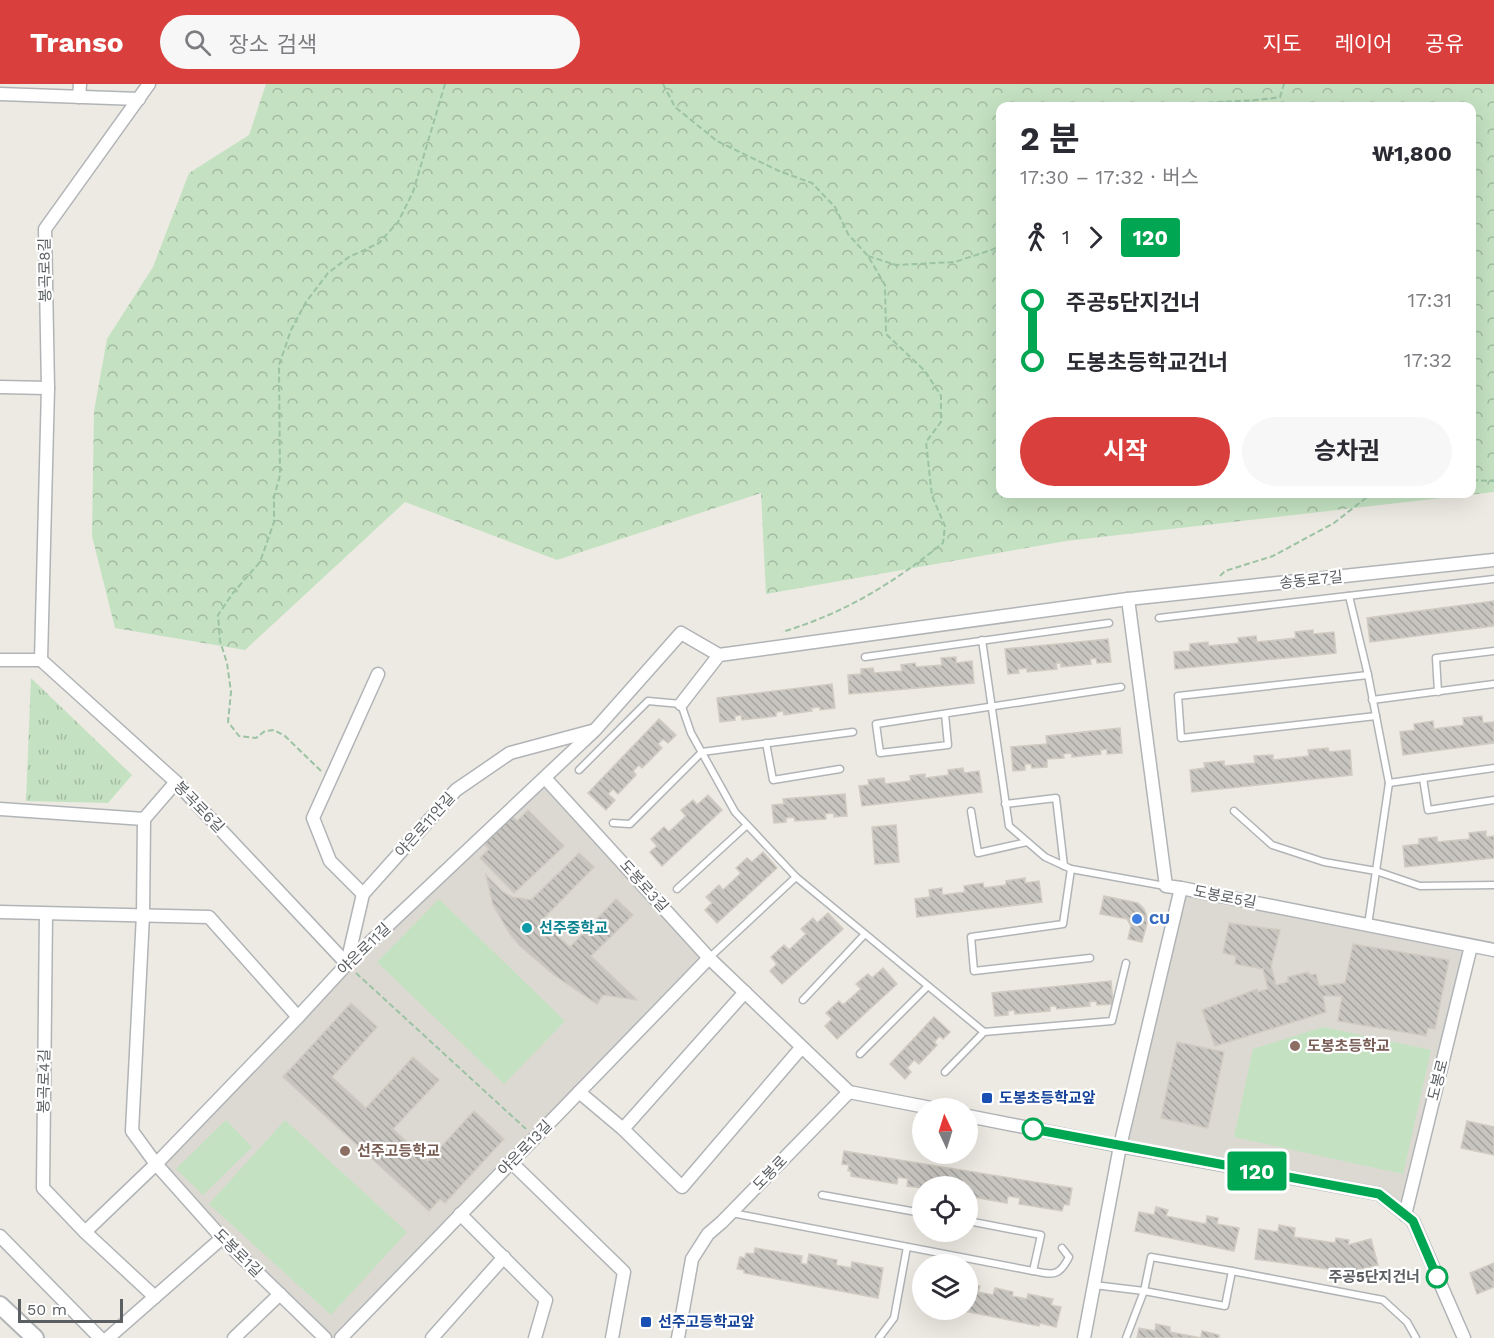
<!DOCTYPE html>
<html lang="ko">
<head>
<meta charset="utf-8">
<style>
	:root { --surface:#fff; --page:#f7f7f7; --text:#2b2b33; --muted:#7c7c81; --accent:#d9403d }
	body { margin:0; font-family:"Work Sans","Noto Sans KR",sans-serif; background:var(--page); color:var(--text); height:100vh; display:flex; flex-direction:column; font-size:22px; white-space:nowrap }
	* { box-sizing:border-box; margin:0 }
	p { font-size:20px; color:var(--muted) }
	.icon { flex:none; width:33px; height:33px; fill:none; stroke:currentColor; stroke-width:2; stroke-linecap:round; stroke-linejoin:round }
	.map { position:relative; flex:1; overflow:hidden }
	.sheet { position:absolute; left:996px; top:18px; width:480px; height:396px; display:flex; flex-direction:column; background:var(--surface); border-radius:12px; box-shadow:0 6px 24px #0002 }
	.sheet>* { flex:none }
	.badge { padding:0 12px; border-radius:4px; font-size:21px; line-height:39px }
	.needle { width:39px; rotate:356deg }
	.buttons { position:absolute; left:912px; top:1014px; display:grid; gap:12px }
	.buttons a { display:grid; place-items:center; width:66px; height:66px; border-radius:50%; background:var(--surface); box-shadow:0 6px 24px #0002; font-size:30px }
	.scale { position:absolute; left:18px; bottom:15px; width:105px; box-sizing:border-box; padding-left:6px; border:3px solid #5b5f62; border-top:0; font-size:16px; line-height:21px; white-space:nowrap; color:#5b5f62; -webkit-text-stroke:4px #fff; paint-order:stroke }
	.map>.badge { position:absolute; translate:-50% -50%; box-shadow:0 0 0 3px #fff }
	.legs { display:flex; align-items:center; gap:9px; height:66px; padding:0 24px; font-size:20px }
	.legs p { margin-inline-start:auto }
	.head { display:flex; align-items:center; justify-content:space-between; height:102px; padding:0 24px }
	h1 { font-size:33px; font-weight:700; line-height:45px }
	.button { display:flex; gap:12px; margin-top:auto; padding:12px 24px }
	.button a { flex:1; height:69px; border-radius:36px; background:var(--accent); color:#fff; font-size:24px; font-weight:700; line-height:69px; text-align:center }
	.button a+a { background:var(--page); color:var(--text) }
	ul { padding:0 24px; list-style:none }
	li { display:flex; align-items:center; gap:21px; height:60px; font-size:22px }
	li i { display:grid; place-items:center; width:9px; height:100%; margin:0 8px; background:currentColor }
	li i::after { content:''; width:15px; height:15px; margin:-8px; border:4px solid; border-radius:50%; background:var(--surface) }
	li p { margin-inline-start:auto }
	li:first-child i { background:linear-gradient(#0000 50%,currentColor 0) }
	li:last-child i { background:linear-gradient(currentColor 50%,#0000 0) }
	header { display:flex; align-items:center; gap:36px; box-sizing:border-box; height:84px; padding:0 30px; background:var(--accent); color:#fff }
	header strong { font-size:28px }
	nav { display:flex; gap:33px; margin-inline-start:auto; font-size:21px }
	.search { width:420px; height:54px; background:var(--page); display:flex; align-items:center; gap:15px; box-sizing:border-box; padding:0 21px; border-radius:33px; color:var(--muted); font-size:22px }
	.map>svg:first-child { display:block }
</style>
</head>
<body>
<header>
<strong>Transo</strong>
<div class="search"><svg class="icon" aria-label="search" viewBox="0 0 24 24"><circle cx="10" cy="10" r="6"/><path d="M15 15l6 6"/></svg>장소 검색</div>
<nav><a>지도</a><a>레이어</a><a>공유</a></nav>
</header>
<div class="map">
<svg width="1494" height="1254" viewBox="0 0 1494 1254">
	<defs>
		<pattern id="forest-crowns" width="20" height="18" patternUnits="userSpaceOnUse" patternTransform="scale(1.5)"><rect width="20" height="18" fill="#c4e2c2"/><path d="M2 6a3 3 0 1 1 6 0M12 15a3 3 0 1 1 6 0" fill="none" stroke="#a2baa1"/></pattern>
		<pattern id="park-tufts" width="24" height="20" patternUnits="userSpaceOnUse" patternTransform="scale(1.5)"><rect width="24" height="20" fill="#c4e2c2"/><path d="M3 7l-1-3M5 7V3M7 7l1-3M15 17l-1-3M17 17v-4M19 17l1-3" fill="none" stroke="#a2baa1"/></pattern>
		<pattern id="building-back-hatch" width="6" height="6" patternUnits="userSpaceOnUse" patternTransform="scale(1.5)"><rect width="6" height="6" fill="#c8c5c0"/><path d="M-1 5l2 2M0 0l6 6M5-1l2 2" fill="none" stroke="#a5a39f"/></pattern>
	</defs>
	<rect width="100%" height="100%" fill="#edeae3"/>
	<g fill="#dcd9d2">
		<polygon points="545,694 709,874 341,1254 325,1254 156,1080 298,933"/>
		<polygon points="1181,804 1471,862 1405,1131 1379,1110 1120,1062"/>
	</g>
	<g fill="#c4e2c2">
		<polygon points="439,815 565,937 504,1000 377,878"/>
		<polygon points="1323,943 1431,966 1403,1090 1234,1053 1253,965"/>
		<polygon points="226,1036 252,1063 203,1111 176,1085"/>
		<polygon points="285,1036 407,1148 331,1231 209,1120"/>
	</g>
	<path fill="url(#forest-crowns)" fill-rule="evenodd" d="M266 0H1494V408L1066 457 766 510 761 409 557 476 405 418 245 566 115 544 92 452 94 327 107 255 153 183 189 89 249 51ZM1000 22H1472V410H1000Z"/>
	<polygon fill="url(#park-tufts)" points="31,594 132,691 108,719 26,717"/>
	<g fill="url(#building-back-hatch)" stroke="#d1cbc2" stroke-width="1.5">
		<polygon points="1494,517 1494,542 1370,558 1367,534"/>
		<polygon points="1313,546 1313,550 1334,548 1336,569 1175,585 1174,568 1190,567 1190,560 1208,558 1208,562 1239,559 1238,554 1256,552 1257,558 1296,554 1295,548"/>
		<polygon points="1108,555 1111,578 1097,579 1096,574 1090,575 1091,580 1061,583 1061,579 1056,579 1057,585 1027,588 1027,584 1018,585 1019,589 1008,590 1005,565"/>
		<polygon points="956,573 956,579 972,577 974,599 849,610 848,591 861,590 861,585 873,584 874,589 902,587 901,581 915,579 916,583 942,581 941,574"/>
		<polygon points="832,600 835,624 820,626 820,623 811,624 812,627 784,631 783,627 776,628 776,632 742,636 741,631 735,632 735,636 720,638 717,614"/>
		<polygon points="1482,632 1483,639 1494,638 1494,659 1403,671 1400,648 1415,646 1414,640 1433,637 1434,645 1464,641 1463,634"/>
		<polygon points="659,635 676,651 668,659 663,655 658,660 662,664 642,684 639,681 633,687 636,691 618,710 613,705 608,710 615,716 606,726 588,709"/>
		<polygon points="1120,644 1122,669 1107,670 1107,665 1100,666 1101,670 1072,673 1072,669 1063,670 1064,674 1047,675 1047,683 1032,684 1031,680 1025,680 1025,686 1013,687 1011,663 1047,660 1046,652"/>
		<polygon points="1328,664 1329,668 1350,666 1352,691 1192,708 1190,686 1205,684 1204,679 1224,677 1224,682 1255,679 1254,672 1273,671 1273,676 1309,672 1308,666"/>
		<polygon points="963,684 964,689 979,687 982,708 862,722 859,702 869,701 868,696 884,694 885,700 911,697 910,692 925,690 925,694 949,691 948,686"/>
		<polygon points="845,710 847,732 834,733 834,729 825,730 826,735 795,737 794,733 786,734 786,738 774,739 772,721 784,720 783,715"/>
		<polygon points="708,711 722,726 662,782 650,768 657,762 651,755 664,743 669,748 686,732 681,726 693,716 697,721"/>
		<polygon points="528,726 564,762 514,809 480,774 489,765 483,759 511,731 517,737"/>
		<polygon points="896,741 899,778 875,780 872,743"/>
		<polygon points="1486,747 1486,753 1494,752 1494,774 1405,783 1403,762 1419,760 1419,755 1437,753 1437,758 1470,755 1469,749"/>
		<polygon points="763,768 777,784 717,839 705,826 712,819 706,813 719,801 723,806 741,789 736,784 747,774 752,778"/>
		<polygon points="579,769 594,783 541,837 570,863 616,815 633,831 591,872 637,916 603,911 597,920 554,891 520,862 510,850 493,821 486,791 503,808 512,813 531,816"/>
		<polygon points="1025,794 1025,799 1039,797 1042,818 917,833 915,815 930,813 929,806 942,804 942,811 965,808 964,802 983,799 984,804 1006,801 1006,797"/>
		<polygon points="1104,812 1138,819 1144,825 1148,835 1142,858 1128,855 1131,842 1127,835 1100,830"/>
		<polygon points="828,829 843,845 782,900 770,887 777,880 771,873 784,861 789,866 806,850 801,845 813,834 817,839"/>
		<polygon points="1229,839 1280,846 1271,882 1276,901 1288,898 1288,893 1308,888 1310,891 1316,890 1319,902 1345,899 1353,860 1449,876 1435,945 1428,944 1426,952 1338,937 1342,912 1323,912 1326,928 1215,962 1202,926 1257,905 1258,908 1268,905 1263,885 1235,880 1236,872 1223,869"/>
		<polygon points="883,884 897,900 837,955 825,942 832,935 826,929 839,917 843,921 861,905 856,900 868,890 872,894"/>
		<polygon points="1111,897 1113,920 1097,921 1096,917 1089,918 1090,922 1057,925 1056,922 1050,922 1050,927 1015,930 1014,926 1008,927 1008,931 995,932 992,909"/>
		<polygon points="351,919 377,943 332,993 366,1024 413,973 439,996 393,1045 428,1077 474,1027 504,1055 445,1119 440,1115 429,1127 283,993"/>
		<polygon points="934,933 950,948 943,955 940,952 934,958 937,961 919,980 914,976 907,984 911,988 905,995 890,980"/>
		<polygon points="1177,958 1224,968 1208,1044 1161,1034"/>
		<polygon points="1467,1037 1494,1043 1494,1071 1461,1064"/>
		<polygon points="844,1067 1072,1104 1069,1121 1064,1120 1062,1127 1019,1120 1020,1114 1008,1112 1007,1119 968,1112 968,1102 922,1102 922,1104 907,1102 908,1095 898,1093 897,1100 851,1092 851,1087 848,1087 849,1081 842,1080"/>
		<polygon points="1156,1123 1168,1126 1166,1132 1206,1140 1207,1132 1218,1134 1217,1140 1239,1144 1234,1167 1135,1147 1139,1128 1154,1131"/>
		<polygon points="1279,1141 1295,1144 1294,1153 1335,1159 1336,1154 1349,1156 1348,1161 1371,1155 1378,1181 1349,1188 1255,1175 1259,1145 1278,1148"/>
		<polygon points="755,1164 802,1172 801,1179 807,1181 809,1170 837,1176 836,1181 851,1184 852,1178 883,1184 878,1214 744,1189 744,1186 737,1185 740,1173 745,1174 746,1169 754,1170"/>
		<polygon points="1494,1179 1494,1203 1477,1210 1470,1189"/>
		<polygon points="968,1200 980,1202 978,1208 993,1211 995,1204 1013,1208 1012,1212 1027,1215 1028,1210 1053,1215 1051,1221 1061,1223 1056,1243 1040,1239 1039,1242 959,1226 968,1226"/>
		<polygon points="1156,1240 1170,1243 1170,1248 1201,1254 1202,1247 1219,1251 1219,1254 1137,1254 1139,1244 1155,1247"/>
	</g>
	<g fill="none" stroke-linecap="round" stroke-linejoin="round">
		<defs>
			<g id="service">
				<polyline points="1349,512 1368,591 1389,699 1368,841"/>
				<polyline points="1159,534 1494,495"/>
				<polyline points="982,556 1009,742 1045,773 1071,785 1165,802"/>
				<polyline points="865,573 1109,539"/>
				<polyline points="1368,591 1178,612 1181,654 1376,632"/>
				<polyline points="1438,608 1436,574 1494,567"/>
				<polyline points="1372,616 1494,600"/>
				<polyline points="945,630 948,661 880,669 876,640 1121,603"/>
				<polyline points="766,659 773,696 840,685"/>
				<polyline points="579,686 648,617 681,620 691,649 735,728 796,793 984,948 1112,937 1126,879"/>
				<polyline points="1423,694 1428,726 1494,716"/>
				<polyline points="1389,699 1494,684"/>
				<polyline points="1005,720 1056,714 1064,782"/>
				<polyline points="971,727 978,769 1027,758"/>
				<polyline points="1234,727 1272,761 1324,778 1376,787 1420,802 1494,801"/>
				<polyline points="613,739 630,740 702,668 853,648"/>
				<polyline points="1071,785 1063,840 971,853 974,887 1090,874"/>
				<polyline points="677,805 747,741"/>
				<polyline points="709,874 796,793"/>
				<polyline points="803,916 865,850"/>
				<polyline points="860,970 928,902"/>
				<polyline points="945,988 984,948"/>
				<polyline points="822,1111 922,1129"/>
				<polyline points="732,1129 1033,1187 1041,1151 968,1137"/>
				<path d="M1033 1187C1053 1191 1059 1193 1069 1173L1062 1164"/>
				<polyline points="1094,1201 1144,1207 1225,1222 1232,1187 1383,1216 1407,1238 1416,1254"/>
				<polyline points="879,1254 894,1234 907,1163"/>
				<polyline points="1126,1254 1144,1207 1151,1173 1232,1187"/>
			</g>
			<g id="minor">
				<polyline points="0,10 139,15"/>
				<polyline points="79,13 80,0"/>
				<polyline points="0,303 48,304"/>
				<polyline points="1128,515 1166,802 1181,804"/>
				<polyline points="0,576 41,576 176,698 347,880"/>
				<polyline points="41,576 48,304 45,145 149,0"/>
				<polyline points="681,620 719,571 1128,515 1494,476"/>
				<polyline points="545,694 709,874 849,1008"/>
				<polyline points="176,698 144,735 143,831 132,1047 156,1080 222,1154 325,1254"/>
				<polyline points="0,725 144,735"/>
				<polyline points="363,810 330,777 313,734 378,590"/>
				<polyline points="0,828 209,833 298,933"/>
				<polyline points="46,830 43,1104 85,1148"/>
				<polyline points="347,879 363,810 456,706 510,669 592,647"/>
				<polyline points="579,1008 623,1045 682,1103 801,964"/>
				<polyline points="968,1032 1120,1062 1379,1110 1413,1137 1464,1254"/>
				<polyline points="623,1045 745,908"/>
				<polyline points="511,1078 624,1188 612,1254"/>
				<polyline points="460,1130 546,1216 535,1254"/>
				<polyline points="1405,1131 1471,862"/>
				<polyline points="0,1152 100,1254"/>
				<polyline points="155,1213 85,1148 156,1080 298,933 347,880 595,646 681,549 719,571"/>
				<polyline points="108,1254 222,1154"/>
				<polyline points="234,1254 280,1210"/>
				<polyline points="341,1254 709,874"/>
				<polyline points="432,1254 504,1173"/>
				<polyline points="678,1254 692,1175 708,1150 722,1138 849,1008 931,1024"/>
				<polyline points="1084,1254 1120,1062 1181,804 1494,866"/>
			</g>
			<polyline id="tertiary" points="0,1221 35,1254"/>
		</defs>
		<use href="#service" stroke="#b1b4b7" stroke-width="9"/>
		<use href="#minor" stroke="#b1b4b7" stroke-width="15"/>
		<use href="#tertiary" stroke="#b1b4b7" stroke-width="20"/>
		<g stroke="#9cc3a4" stroke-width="2" stroke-dasharray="6 3" stroke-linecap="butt">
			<path d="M663 0 675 23 717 57 779 87 812 99 835 123 848 150 868 172 885 201 886 250 925 287 941 312V338L926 358 932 412 945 442 943 459C892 500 845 529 782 548"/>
			<path d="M1181 22C1214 16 1247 19 1280 13L1284 0"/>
			<polyline points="868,172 896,181 955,178 994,165 1000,161"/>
			<polyline points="1472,396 1494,397"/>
			<polyline points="1220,492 1225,487 1273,472 1334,439 1371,410"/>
			<polyline points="321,687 285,652 274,646 265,647 256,654 239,652 228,638 231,608 227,579 220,557 218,531 233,509 260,478 274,438 274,413 280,391 279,281 291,246 306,218 328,189 349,173 379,159 398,138 413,108 445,0"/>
			<polyline points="356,889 526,1045"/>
		</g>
		<use href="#service" stroke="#fff" stroke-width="6"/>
		<use href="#minor" stroke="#fff" stroke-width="12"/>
		<use href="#tertiary" stroke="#fff" stroke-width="16"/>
	</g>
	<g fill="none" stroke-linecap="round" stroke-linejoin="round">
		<defs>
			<polyline id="line-1" points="1033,1045 1379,1110 1413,1137 1437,1193"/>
		</defs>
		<use href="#line-1" stroke="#fff" stroke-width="14"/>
		<use href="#line-1" stroke="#00a651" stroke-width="9"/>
	</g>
	<circle fill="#3f7fe0" stroke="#fff" stroke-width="2" cx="1137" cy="835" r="6"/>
	<circle fill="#0f9aa8" stroke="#fff" stroke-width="2" cx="527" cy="844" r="6"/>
	<g fill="#8d6e63" stroke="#fff" stroke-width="2">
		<circle cx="1295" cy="962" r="6"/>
		<circle cx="345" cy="1067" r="6"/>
	</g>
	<g fill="#1a4fb4" stroke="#fff" stroke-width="2">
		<rect x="981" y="1008" width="12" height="12" rx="3"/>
		<rect x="640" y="1232" width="12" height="12" rx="3"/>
	</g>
	<g fill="#fff" stroke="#00a651" stroke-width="3">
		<circle cx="1033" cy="1045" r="10"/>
		<circle cx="1437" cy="1193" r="10"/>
	</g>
	<g text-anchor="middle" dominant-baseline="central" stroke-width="4.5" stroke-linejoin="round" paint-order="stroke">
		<g font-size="15" fill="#5b5f62" stroke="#fff">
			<text transform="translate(45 186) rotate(-91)">봉곡로8길</text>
			<text transform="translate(1311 496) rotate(-6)">송동로7길</text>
			<text transform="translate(199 723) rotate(46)">봉곡로6길</text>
			<text transform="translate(425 741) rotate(-48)">야은로11안길</text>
			<text transform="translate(644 802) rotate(48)">도봉로3길</text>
			<text transform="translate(1225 813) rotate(11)">도봉로5길</text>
			<text transform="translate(364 865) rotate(-44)">야은로11길</text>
			<text transform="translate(1438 996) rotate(-76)">도봉로</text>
			<text transform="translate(44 997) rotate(-89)">봉곡로4길</text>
			<text transform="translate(525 1064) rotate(-46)">야은로13길</text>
			<text transform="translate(770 1089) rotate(-46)">도봉로</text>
			<text transform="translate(238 1169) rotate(45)">도봉로1길</text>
		</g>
		<g font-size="15" font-weight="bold" fill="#366cbe" stroke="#fff" text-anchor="start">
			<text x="1149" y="835">CU</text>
		</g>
		<g font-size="15" font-weight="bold" fill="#0d838f" stroke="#fff" text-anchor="start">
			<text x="539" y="844">선주중학교</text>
		</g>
		<g font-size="15" font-weight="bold" fill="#785e54" stroke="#fff" text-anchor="start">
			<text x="1307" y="962">도봉초등학교</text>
			<text x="357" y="1067">선주고등학교</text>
		</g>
		<g font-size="15" font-weight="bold" fill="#164399" stroke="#fff" text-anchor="start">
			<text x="999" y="1014">도봉초등학교앞</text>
			<text x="658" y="1238">선주고등학교앞</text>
		</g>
		<g font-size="15" font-weight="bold" fill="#5b5f62" stroke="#fff" text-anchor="end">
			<text x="1420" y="1193">주공5단지건너</text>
		</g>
	</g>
</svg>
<div class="buttons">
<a><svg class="needle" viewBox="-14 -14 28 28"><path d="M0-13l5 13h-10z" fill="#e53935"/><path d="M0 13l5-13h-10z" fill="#7c7c81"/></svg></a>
<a><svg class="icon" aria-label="locate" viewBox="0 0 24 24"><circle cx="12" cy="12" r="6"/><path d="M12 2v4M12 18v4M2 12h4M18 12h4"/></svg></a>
<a><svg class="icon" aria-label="layers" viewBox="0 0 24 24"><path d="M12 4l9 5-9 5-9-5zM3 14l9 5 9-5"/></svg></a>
</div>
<div class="scale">50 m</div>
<b class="badge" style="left:1257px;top:1087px;background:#00a651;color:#fff">120</b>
<section class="sheet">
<div class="head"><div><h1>2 분</h1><p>17:30 – 17:32 · 버스</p></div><b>₩1,800</b></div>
<div class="legs"><svg class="icon" aria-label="walk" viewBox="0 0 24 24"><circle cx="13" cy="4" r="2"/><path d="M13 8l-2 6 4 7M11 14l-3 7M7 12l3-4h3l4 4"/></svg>1<svg class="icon" aria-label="forward" viewBox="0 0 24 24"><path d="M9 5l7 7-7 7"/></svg><b class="badge" style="background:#00a651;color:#fff">120</b></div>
<ul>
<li><i style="color:#00a651"></i><b>주공5단지건너</b><p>17:31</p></li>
<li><i style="color:#00a651"></i><b>도봉초등학교건너</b><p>17:32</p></li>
</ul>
<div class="button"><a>시작</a><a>승차권</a></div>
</section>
</div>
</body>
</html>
